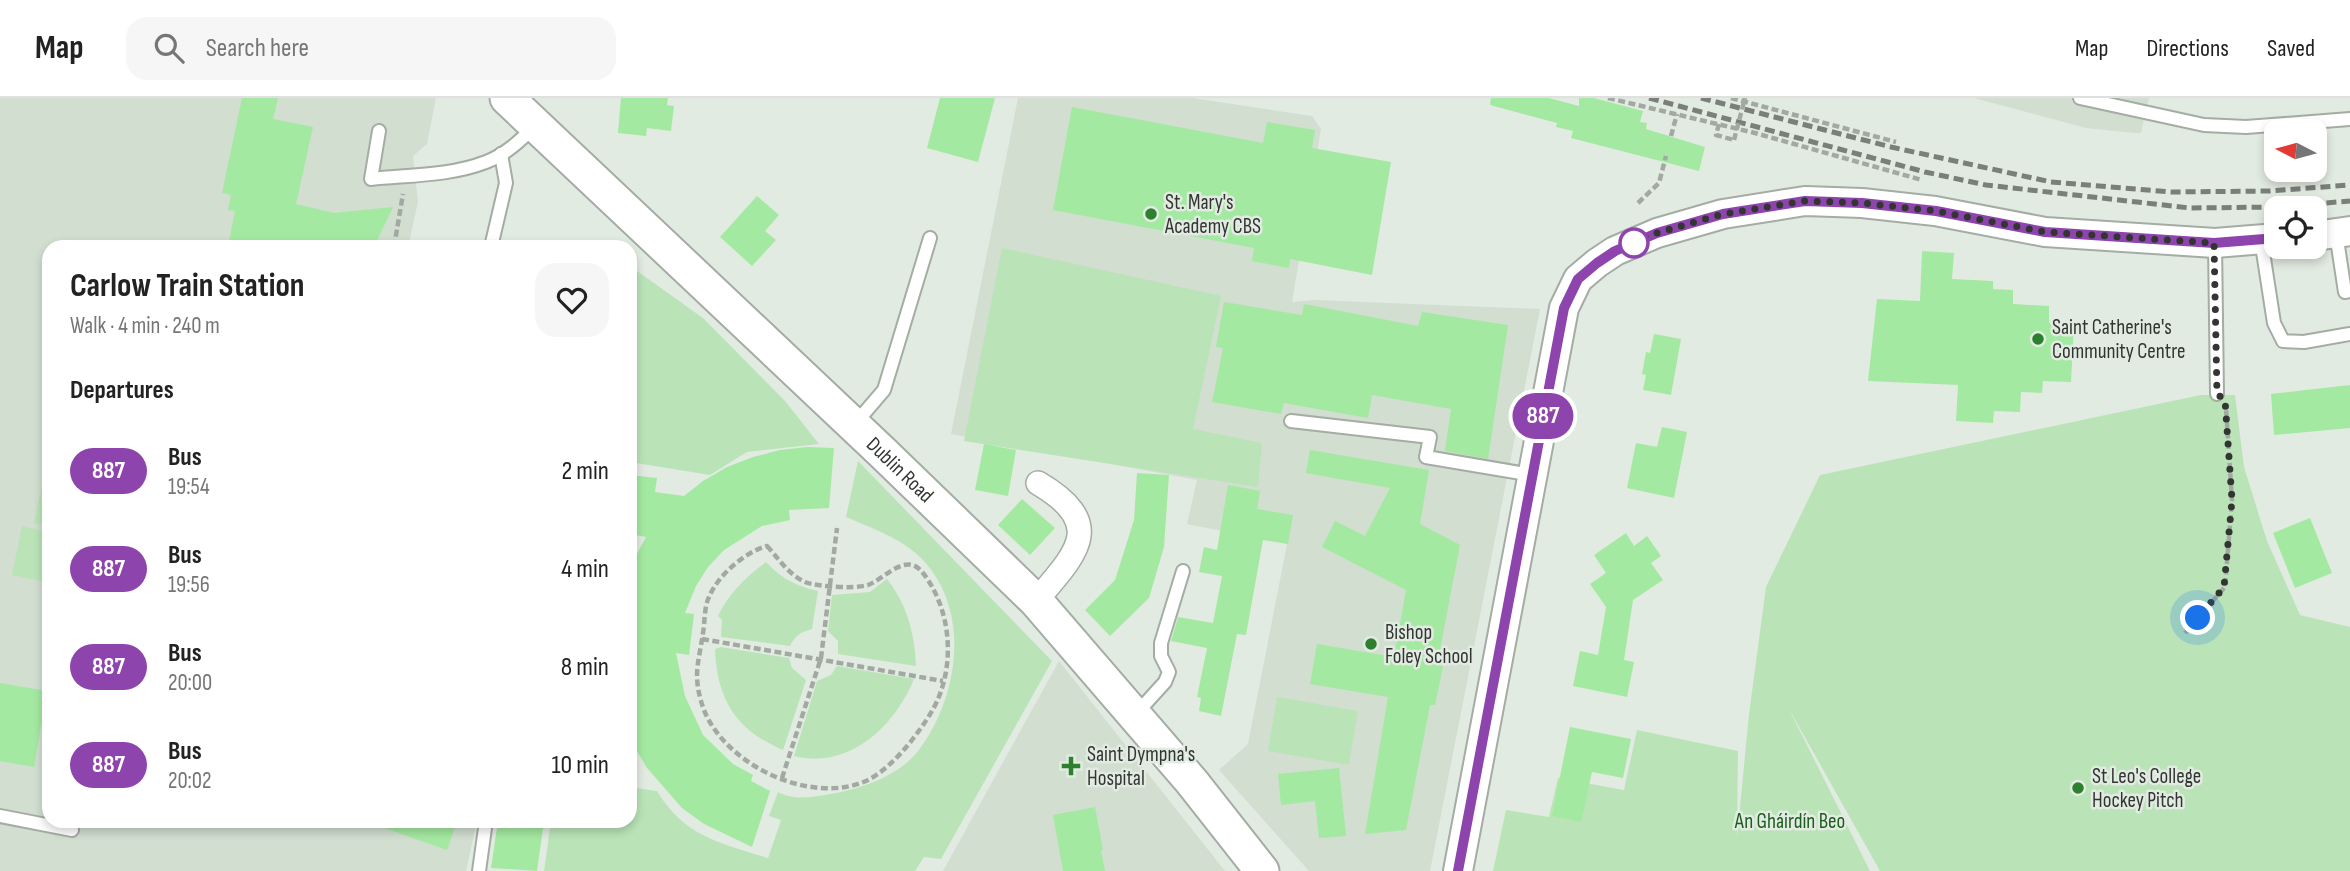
<!DOCTYPE html>
<html lang="en">
<head>
<meta charset="utf-8">
<style>
	:root { --surface:#fff; --page:#f6f6f6; --text:#222; --muted:#767676; --line:#e0e0e0 }
	body { margin:0; font-family:"Sofia Sans Condensed",sans-serif; background:var(--page); color:var(--text); height:100vh; display:flex; flex-direction:column; font-size:26px; white-space:nowrap }
	* { box-sizing:border-box; margin:0 }
	p { font-size:23px; color:var(--muted) }
	.icon { flex:none; width:38px; height:38px; fill:none; stroke:currentColor; stroke-width:2; stroke-linecap:round; stroke-linejoin:round }
	.map { position:relative; flex:1; overflow:hidden }
	.drawer { position:absolute; left:42px; top:142px; width:595px; height:588px; display:flex; flex-direction:column; background:var(--surface); border-radius:21px; box-shadow:0 4px 10px #0003 }
	.drawer>* { flex:none }
	.badge { padding:0 14px; border-radius:23px; font-size:24px; line-height:46px }
	.needle { width:46px; rotate:276deg }
	.tools { position:absolute; left:2264px; top:21px; display:grid; gap:14px }
	.tools a { display:grid; place-items:center; width:63px; height:63px; border-radius:14px; background:var(--surface); box-shadow:0 4px 10px #0003; font-size:35px }
	.you { position:absolute; width:35px; height:35px; margin:-18px; border:5px solid #fff; border-radius:50%; background:#1a73e8; box-shadow:0 0 0 10px #1a73e833 }
	.map>.badge { position:absolute; translate:-50% -50%; box-shadow:0 0 0 4px #fff }
	h2 { padding:0 28px; font-size:26px; line-height:63px }
	.round { display:grid; place-items:center; flex:none; width:74px; height:74px; border-radius:21px; background:var(--page) }
	.summary { display:flex; align-items:center; justify-content:space-between; height:119px; padding:0 28px }
	h1 { font-size:33px; font-weight:700; line-height:52px }
	ul { padding:0; list-style:none }
	li { display:flex; align-items:center; gap:21px; height:98px; padding:0 28px }
	li div { flex:1 }
	li b { display:block; font-size:26px }
	li em { font-style:normal }
	li .badge { min-width:77px; font-weight:700; text-align:center }
	header { display:flex; align-items:center; gap:42px; box-sizing:border-box; height:98px; padding:0 35px; background:var(--surface); border-bottom:2px solid var(--line) }
	header strong { font-size:33px }
	nav { display:flex; gap:38px; margin-inline-start:auto; font-size:24px }
	.search { width:490px; height:63px; background:var(--page); display:flex; align-items:center; gap:18px; box-sizing:border-box; padding:0 24px; border-radius:21px; color:var(--muted); font-size:26px }
	.map>svg:first-child { display:block }
</style>
</head>
<body>
<header>
<strong>Map</strong>
<div class="search"><svg class="icon" aria-label="search" viewBox="0 0 24 24"><circle cx="10" cy="10" r="6"/><path d="M15 15l6 6"/></svg>Search here</div>
<nav><a>Map</a><a>Directions</a><a>Saved</a></nav>
</header>
<div class="map">
<svg width="2350" height="773" viewBox="0 0 2350 773">
	<rect width="100%" height="100%" fill="#e2ebe2"/>
	<g fill="#d1ded0">
		<polygon points="0,0 436,0 427,46 413,58 418,104 408,149 49,149 49,723 477,723 466,773 0,773"/>
		<polygon points="1018,0 1193,0 1312,18 1321,31 1292,204 1314,202 1540,211 1430,773 1309,773 1219,672 1248,646 1287,446 1187,426 1197,382 951,336"/>
		<polygon points="1974,0 2149,0 2141,35 2134,35 2086,30"/>
		<polygon points="1059,563 1225,773 943,773"/>
	</g>
	<g fill="#bae4b8">
		<polygon points="1002,150 1221,198 1193,331 1262,345 1258,389 964,343"/>
		<polygon points="630,168 703,220 785,303 819,346 747,354 710,377 630,364"/>
		<polygon points="2201,297 2235,297 2244,369 2267,443 2300,517 2350,529 2350,773 1880,773 1789,611 1870,773 1493,773 1506,712 1549,719 1558,680 1624,692 1637,632 1738,653 1737,740 1749,616 1766,489 1820,377"/>
		<path d="M858 363 1052 563 941 761 924 759 915 773H544L551 723H630V689L657 693C685 739 720 745 768 760L781 722 769 718 778 694C794 703 813 699 830 696 861 691 899 678 919 652 959 598 972 512 921 460 901 440 871 430 846 419Z"/>
		<polygon points="45,371 49,372 49,429 34,425"/>
		<polygon points="22,428 49,434 49,485 12,477"/>
		<path d="M766 464C782 481 796 488 818 493L812 531C800 534 795 538 790 548L721 539 722 522 718 518C728 496 747 478 766 464Z"/>
		<path d="M887 481C907 506 915 537 916 568L838 556V543L828 533 832 497 870 494Z"/>
		<path d="M721 549 789 560 792 570 806 582 783 652C736 632 717 602 715 551Z"/>
		<path d="M837 568 914 581C895 628 849 672 794 658L817 583 831 577Z"/>
		<polygon points="1277,599 1358,613 1349,667 1268,653"/>
	</g>
	<g fill="#a4e9a1">
		<polygon points="242,0 278,0 273,21 313,29 296,106 334,115 393,109 374,149 228,149 235,113 228,112 231,97 222,95"/>
		<polygon points="621,0 668,0 667,7 674,8 671,33 647,30 646,38 618,35"/>
		<polygon points="940,0 995,0 978,64 927,50"/>
		<polygon points="1491,0 1549,0 1579,8 1579,0 1594,0 1643,13 1640,24 1647,25 1646,31 1705,49 1699,73 1571,40 1573,33 1556,29 1557,25 1490,7"/>
		<polygon points="1072,9 1263,45 1267,24 1315,32 1312,50 1391,64 1372,177 1290,161 1289,170 1252,163 1254,150 1053,112"/>
		<polygon points="757,98 779,117 765,133 776,142 752,168 720,139"/>
		<polygon points="1922,153 1954,155 1952,181 1993,183 1993,191 2013,192 2013,206 2049,208 2049,225 2074,226 2071,284 2043,283 2042,295 2021,294 2020,314 1994,313 1993,325 1956,323 1958,287 1868,283 1877,201 1920,203"/>
		<polygon points="1224,204 1302,217 1304,206 1418,228 1422,214 1508,227 1488,361 1445,353 1451,311 1372,297 1368,320 1284,305 1281,316 1212,304 1223,250 1216,249"/>
		<polygon points="1654,236 1681,241 1671,297 1643,292 1646,277 1642,276 1646,254 1650,255"/>
		<polygon points="2350,287 2350,330 2274,337 2271,296"/>
		<polygon points="1662,329 1687,334 1674,400 1627,390 1636,345 1657,349"/>
		<polygon points="984,346 1016,352 1008,398 975,392"/>
		<polygon points="807,349 834,350 829,410 789,412 790,422 762,428 724,452 708,469 696,488 685,515 694,516 689,557 676,555 685,598 703,637 733,666 753,677 751,683 770,693 752,749 704,726 682,710 647,670 635,650 630,650 630,469 646,439 630,436 630,377 657,380 655,394 684,398 703,383 727,369 753,359 780,352"/>
		<polygon points="1310,352 1429,372 1420,426 1460,447 1437,567 1443,568 1435,607 1430,607 1406,732 1365,736 1388,599 1310,586 1317,546 1394,559 1406,492 1322,449 1335,423 1365,438 1390,390 1306,375"/>
		<polygon points="1137,375 1169,377 1164,449 1149,500 1110,538 1085,512 1115,482 1134,422"/>
		<polygon points="1228,387 1260,393 1257,411 1293,417 1288,446 1263,442 1246,537 1237,536 1221,618 1199,613 1201,600 1197,599 1207,550 1171,543 1178,519 1213,525 1222,478 1199,474 1204,449 1217,452"/>
		<polygon points="1022,401 1055,430 1030,457 998,427"/>
		<polygon points="2310,420 2332,475 2295,490 2273,435"/>
		<polygon points="1626,435 1634,448 1647,438 1661,458 1651,465 1663,482 1633,502 1624,562 1634,564 1627,599 1573,588 1580,553 1598,557 1606,509 1590,486 1606,475 1594,457"/>
		<polygon points="0,585 47,593 34,669 0,663"/>
		<polygon points="1570,629 1631,641 1623,680 1592,674 1581,724 1552,718"/>
		<polygon points="1339,670 1346,738 1319,740 1315,703 1281,707 1278,676"/>
		<polygon points="1095,709 1103,752 1101,752 1105,773 1063,773 1053,717"/>
		<polygon points="374,723 457,723 447,752 373,726"/>
		<polygon points="498,723 544,723 537,773 491,770"/>
	</g>
	<g fill="none" stroke-linecap="round" stroke-linejoin="round">
		<defs>
			<g id="service">
				<polyline points="2080,0 2204,27 2246,29 2350,21"/>
				<path d="M379 33 371 81C409 77 450 78 486 64 505 57 521 42 535 28"/>
				<polyline points="2336,135 2345,194 2350,193"/>
				<polyline points="2261,141 2274,225 2283,243 2304,244 2350,236"/>
				<polyline points="2215,145 2217,296"/>
				<polyline points="491,149 506,85 501,56"/>
				<polyline points="1291,323 1430,339 1426,359 1532,377"/>
				<polyline points="854,327 884,292 930,140"/>
				<polyline points="1135,617 1165,584 1169,574 1161,558 1161,545 1183,473"/>
				<polyline points="0,718 72,732"/>
				<polyline points="479,773 486,723"/>
			</g>
			<path id="minor" d="M1036 503C1075 456 1109 427 1038 385"/>
			<g id="tertiary">
				<polyline points="2315,138 2350,133"/>
				<polyline points="1458,773 1564,210 1578,181 1597,165 1615,153 1657,135 1723,116 1805,103 1862,105 1935,113 2045,134 2215,145 2277,140"/>
			</g>
			<g id="secondary">
				<path id="s1" d="M507 0 882 354 1036 503 1192 684 1262 773"/>
			</g>
		</defs>
		<use href="#service" stroke="#a4aca4" stroke-width="16"/>
		<use href="#minor" stroke="#a4aca4" stroke-width="26"/>
		<use href="#tertiary" stroke="#a4aca4" stroke-width="32"/>
		<use href="#secondary" stroke="#a4aca4" stroke-width="37"/>
		<g stroke="#a2a9a2" stroke-width="4.5" stroke-dasharray="7 3.5" stroke-linecap="butt">
			<polyline points="1608,0 1755,35 1922,82"/>
			<polyline points="1731,0 1896,44"/>
			<polyline points="1719,26 1716,37 1734,42"/>
			<polyline points="1671,38 1677,16"/>
			<polyline points="1638,105 1659,85 1666,58"/>
			<polyline points="394,149 403,96"/>
			<path d="M767 448C779 461 788 476 805 484 818 489 854 491 868 487 886 480 906 453 923 475 950 510 955 561 938 601 932 615 922 629 912 642 900 657 887 671 870 681 812 711 717 664 701 603 693 575 699 563 703 535 705 524 704 509 709 499 718 477 745 454 767 448Z"/>
			<polyline points="2185,535 2225,489 2232,402 2226,310"/>
			<polyline points="702,541 943,583"/>
			<polyline points="782,680 821,560 837,430"/>
		</g>
		<use href="#service" stroke="#fff" stroke-width="12"/>
		<use href="#minor" stroke="#fff" stroke-width="23"/>
		<use href="#tertiary" stroke="#fff" stroke-width="28"/>
		<use href="#secondary" stroke="#fff" stroke-width="33"/>
		<g stroke="#7a7f7a" stroke-width="5" stroke-dasharray="10 5" stroke-linecap="butt">
			<polyline points="1649,0 1925,74 1986,87 2190,110 2275,109 2350,103"/>
			<polyline points="1701,0 1891,49 2051,84 2171,94 2269,93 2350,87"/>
		</g>
		<polyline stroke="#a2a9a2" stroke-width="4.5" stroke-dasharray="7 3.5" stroke-linecap="butt" points="1734,42 1745,0"/>
	</g>
	<g fill="none" stroke-linecap="round" stroke-linejoin="round">
		<defs>
			<polyline id="line" points="1458,773 1564,210 1578,181 1597,165 1615,153 1657,135 1723,116 1805,103 1862,105 1936,113 2045,134 2214,145 2277,140"/>
		</defs>
		<use href="#line" stroke="#fff" stroke-width="16"/>
		<use href="#line" stroke="#8e44ad" stroke-width="10"/>
		<polyline stroke="#323532" stroke-width="7" stroke-dasharray="0 12.6" points="1634,145 1657,135 1723,116 1805,103 1862,105 1936,113 2045,134 2214,145 2217,296 2225,302 2232,402 2224,489 2198,520"/>
	</g>
	<g fill="#2d812e" stroke="#e2ebe2" stroke-width="2.5">
		<circle cx="1151" cy="116" r="7"/>
		<circle cx="2038" cy="241" r="7"/>
		<circle cx="1371" cy="546" r="7"/>
		<path d="M1067.5 657.5h7v7h7v7h-7v7h-7v-7h-7v-7h7z"/>
		<circle cx="2078" cy="690" r="7"/>
	</g>
	<circle fill="#fff" stroke="#8e44ad" stroke-width="3.5" cx="1634" cy="145" r="14"/>
	<g text-anchor="middle" dominant-baseline="central" stroke-width="5" stroke-linejoin="round" paint-order="stroke">
		<g font-size="21" fill="#323532" stroke="#e2ebe2" text-anchor="start">
			<text x="1165" y="104">St. Mary's<tspan x="1165" dy="24">Academy CBS</tspan></text>
			<text x="2052" y="229">Saint Catherine's<tspan x="2052" dy="24">Community Centre</tspan></text>
			<text x="1385" y="534">Bishop<tspan x="1385" dy="24">Foley School</tspan></text>
			<text x="1087" y="656">Saint Dympna's<tspan x="1087" dy="24">Hospital</tspan></text>
			<text x="2092" y="678">St Leo's College<tspan x="2092" dy="24">Hockey Pitch</tspan></text>
		</g>
		<g font-size="21" fill="#323532" stroke="#e2ebe2">
			<text stroke="none"><textPath href="#s1" startOffset="541">Dublin Road</textPath></text>
		</g>
		<g font-size="21" fill="#1b5e1d" stroke="#e2ebe2">
			<text x="1790" y="723">An Gháirdín Beo</text>
		</g>
	</g>
</svg>
<div class="tools">
<a><svg class="needle" viewBox="-14 -14 28 28"><path d="M0-13l5 13h-10z" fill="#e53935"/><path d="M0 13l5-13h-10z" fill="#767676"/></svg></a>
<a><svg class="icon" aria-label="locate" viewBox="0 0 24 24"><circle cx="12" cy="12" r="6"/><path d="M12 2v4M12 18v4M2 12h4M18 12h4"/></svg></a>
</div>
<div class="you" style="left:2198px;top:520px"></div>
<b class="badge" style="left:1543px;top:318px;background:#8e44ad;color:#fff">887</b>
<section class="drawer">
<div class="summary"><div><h1>Carlow Train Station</h1><p>Walk · 4 min · 240 m</p></div><a class="round"><svg class="icon" aria-label="heart" viewBox="0 0 24 24"><path d="M12 20l-8-8c-3-5 5-10 8-4 3-6 11-1 8 4z"/></svg></a></div>
<h2>Departures</h2>
<ul>
<li><span class="badge" style="background:#8e44ad;color:#fff">887</span><div><b>Bus</b><p>19:54</p></div><em>2 min</em></li>
<li><span class="badge" style="background:#8e44ad;color:#fff">887</span><div><b>Bus</b><p>19:56</p></div><em>4 min</em></li>
<li><span class="badge" style="background:#8e44ad;color:#fff">887</span><div><b>Bus</b><p>20:00</p></div><em>8 min</em></li>
<li><span class="badge" style="background:#8e44ad;color:#fff">887</span><div><b>Bus</b><p>20:02</p></div><em>10 min</em></li>
</ul>
</section>
</div>
</body>
</html>
